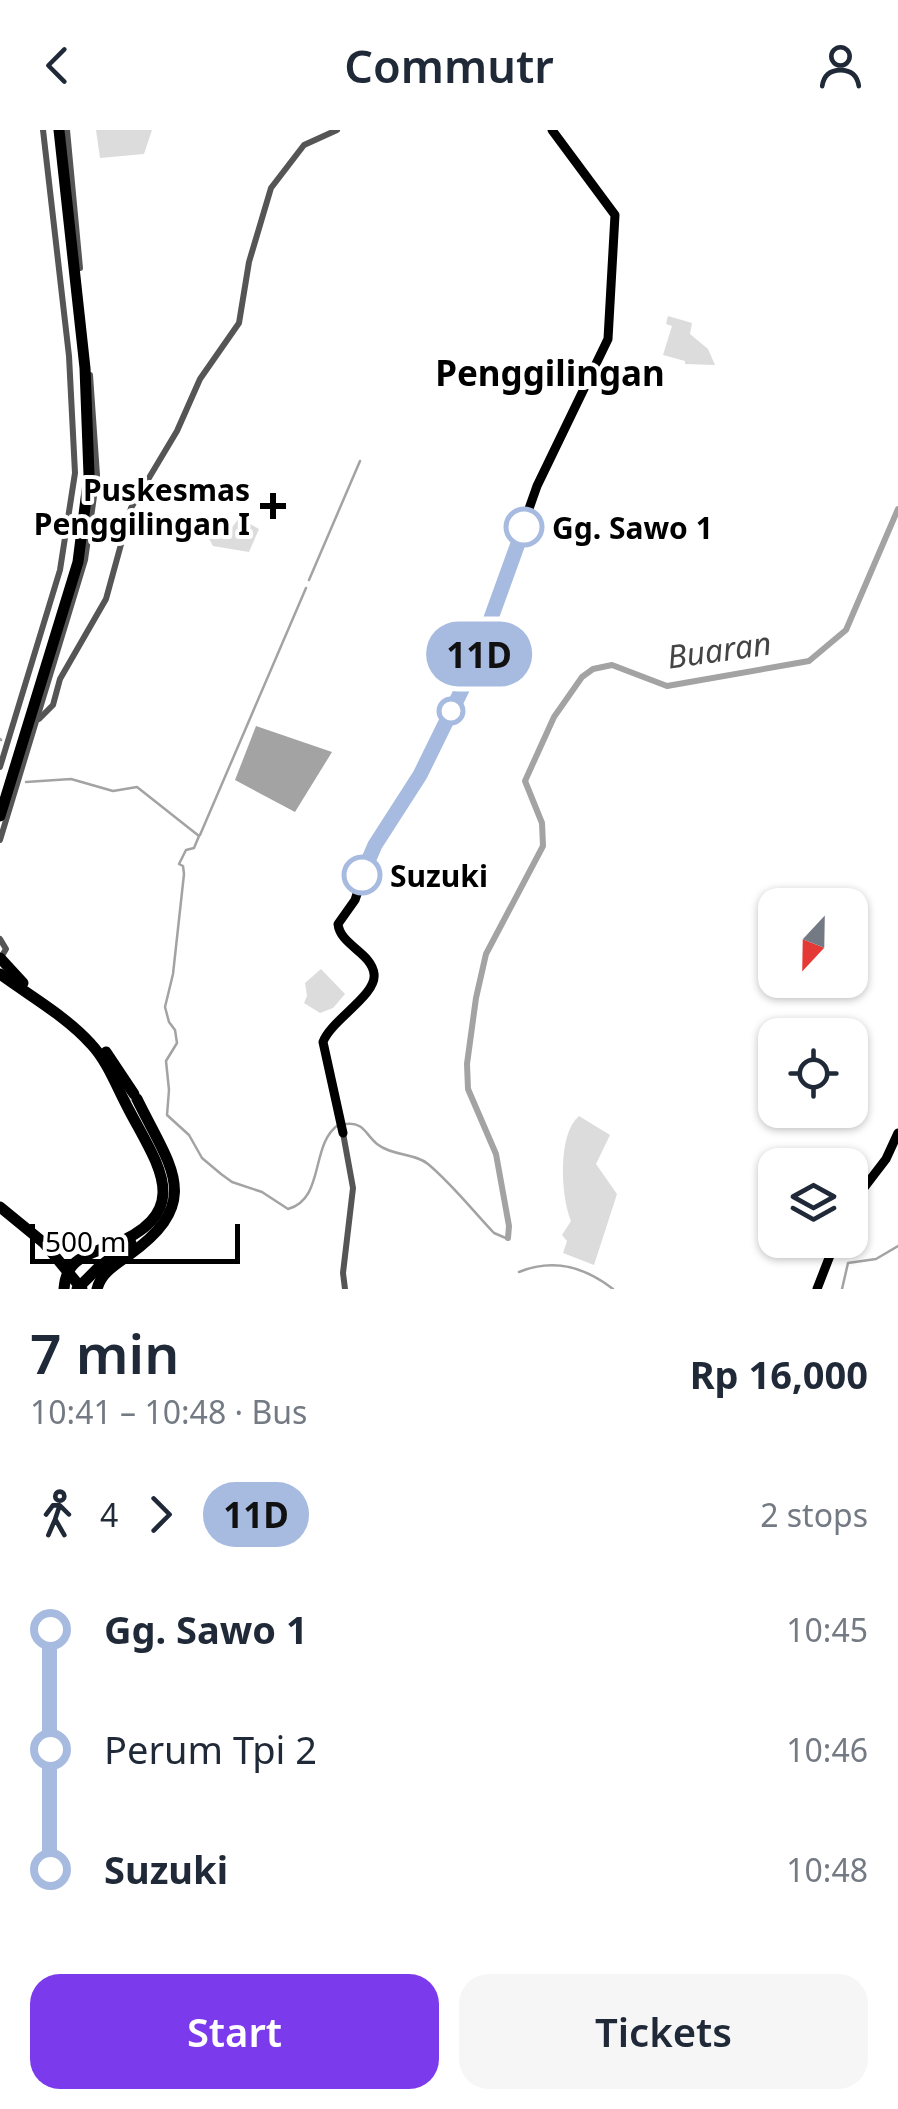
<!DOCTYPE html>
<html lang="en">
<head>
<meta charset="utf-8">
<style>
	:root { --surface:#fff; --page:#f6f6f7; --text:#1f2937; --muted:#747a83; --accent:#7c3aed }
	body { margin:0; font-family:"Noto Sans",sans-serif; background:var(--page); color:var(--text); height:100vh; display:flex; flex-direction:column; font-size:38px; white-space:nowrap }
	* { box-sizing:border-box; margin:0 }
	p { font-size:32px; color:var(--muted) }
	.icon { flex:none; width:55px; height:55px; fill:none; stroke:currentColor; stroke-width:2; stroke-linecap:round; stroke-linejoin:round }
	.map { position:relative; height:1159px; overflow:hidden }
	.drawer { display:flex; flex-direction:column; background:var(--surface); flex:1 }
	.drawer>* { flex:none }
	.badge { padding:0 20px; border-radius:32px; font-size:35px; line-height:65px }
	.needle { width:65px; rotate:202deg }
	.buttons { position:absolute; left:758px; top:758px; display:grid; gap:20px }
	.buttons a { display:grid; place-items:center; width:110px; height:110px; border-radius:20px; background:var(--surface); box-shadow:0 2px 8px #0004; font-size:50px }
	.scale { position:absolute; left:30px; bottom:25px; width:210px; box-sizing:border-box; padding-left:10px; border:5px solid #000; border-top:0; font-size:28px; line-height:35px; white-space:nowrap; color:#000; -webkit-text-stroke:8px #fff; paint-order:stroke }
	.map>.badge { position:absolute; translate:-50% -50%; box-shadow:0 0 0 5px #fff }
	.legs { display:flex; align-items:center; gap:15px; height:110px; padding:0 30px; font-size:32px }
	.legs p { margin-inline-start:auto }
	.summary { display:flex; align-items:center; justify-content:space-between; height:170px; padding:0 30px }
	h1 { font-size:55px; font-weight:600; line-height:75px }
	.cta { display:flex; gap:20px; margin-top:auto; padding:20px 30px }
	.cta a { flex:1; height:115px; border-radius:30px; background:var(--accent); color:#fff; font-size:40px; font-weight:600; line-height:115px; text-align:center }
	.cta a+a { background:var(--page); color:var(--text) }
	ul { padding:0 30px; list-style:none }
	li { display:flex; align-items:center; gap:35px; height:120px; font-size:38px }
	li i { display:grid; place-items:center; width:15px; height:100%; margin:0 12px; background:currentColor }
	li i::after { content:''; width:25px; height:25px; margin:-12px; border:8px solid; border-radius:50%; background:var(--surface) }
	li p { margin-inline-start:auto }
	li:first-child i { background:linear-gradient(#0000 50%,currentColor 0) }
	li:last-child i { background:linear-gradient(currentColor 50%,#0000 0) }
	header { display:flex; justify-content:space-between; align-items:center; height:130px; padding:0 30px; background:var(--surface); font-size:45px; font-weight:600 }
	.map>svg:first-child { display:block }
</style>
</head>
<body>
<header><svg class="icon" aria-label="back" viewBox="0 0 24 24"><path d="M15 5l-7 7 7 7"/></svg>Commutr<svg class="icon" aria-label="person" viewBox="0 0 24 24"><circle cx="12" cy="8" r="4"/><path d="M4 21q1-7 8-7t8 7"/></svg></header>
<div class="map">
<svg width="898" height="1159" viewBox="0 0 898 1159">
	<rect width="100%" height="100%" fill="#fff"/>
	<g fill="#dcdcdc">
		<polygon points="96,0 152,0 144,24 100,28"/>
		<polygon points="668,186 692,193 690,204 708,219 715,235 685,234 685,231 663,225 672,196 666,194"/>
		<polygon points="239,388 259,399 249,422 213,416 208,407 215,395 228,403"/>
		<polygon points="321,839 345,864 333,878 320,883 304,873 307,866 305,853"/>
		<path d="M579 986 610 1005 596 1034 617 1064 594 1135 563 1123 567 1111 562 1105 571 1091C561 1067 557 1004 579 986Z"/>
	</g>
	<polygon fill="#a3a3a3" points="256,596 332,622 295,682 235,650"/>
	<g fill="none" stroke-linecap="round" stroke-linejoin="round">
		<g stroke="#a3a3a3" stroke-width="2.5">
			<polyline points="309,450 360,331"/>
			<polyline points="0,609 1,610"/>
			<path d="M26 652 71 649 113 661 137 657 199 706 194 718 186 720 179 734 183 736 184 744 173 844 165 877 169 892 175 900 177 913 166 931 169 960 167 985 189 1005 202 1028 221 1044 232 1052 262 1062 288 1079C325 1069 310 1015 338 995"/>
			<polyline points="200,705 306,458"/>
			<path d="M346 994C364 992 365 1004 377 1014 392 1026 415 1023 428 1034 452 1054 473 1081 494 1103L508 1109"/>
			<path d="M519 1142C554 1128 585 1137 613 1159"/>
			<polyline points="842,1159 848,1133 876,1129 898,1116"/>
		</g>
		<polyline stroke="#a3a3a3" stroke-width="6" points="508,1108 509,1096 496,1024 468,959 467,934 476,868 486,824 543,716 542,693 525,651 554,587 582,547 593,539 612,535 667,556 809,531 846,500 898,379"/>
		<polyline stroke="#d9d9d9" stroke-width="11" stroke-dasharray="11 5.5" stroke-linecap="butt" points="129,967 131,972"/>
		<g stroke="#555" stroke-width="6">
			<polyline points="67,0 80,138"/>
			<polyline points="39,589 53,575 60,549 106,469 131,378 177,301 200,249 239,193 249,132 271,58 304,15 337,0"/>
			<polyline points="0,637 60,440 75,343 69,226 43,0"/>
			<polyline points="0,710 85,430 97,345 90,245"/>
			<polyline points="0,809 6,819 0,829"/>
			<polyline points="343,1003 353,1058 343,1143 345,1159"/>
		</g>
		<g stroke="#000" stroke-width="9">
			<path d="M343 1003 323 912C331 890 377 865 374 844 372 823 340 815 338 794L355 770 371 722 420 645 474 535 537 356 608 209 615 85 552 0"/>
			<polyline points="850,1076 886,1029 898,1003"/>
			<polyline points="817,1159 836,1110"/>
		</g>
		<g stroke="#000" stroke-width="11">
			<polyline points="0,686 78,432 89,345 85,238 59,0"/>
			<polyline points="0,828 23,853"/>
			<path d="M0 844C30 866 67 887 91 914 108 932 117 958 129 980 159 1037 195 1082 111 1116"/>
			<polyline points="106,922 134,964"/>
			<polyline points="0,1077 44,1113 82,1159"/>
			<path d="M64 1159C66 1132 81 1127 104 1118"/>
			<polyline points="77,1159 99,1137 131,1113"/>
			<path d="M97 1159C101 1143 115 1135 129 1125 205 1071 170 1037 137 969"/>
		</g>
	</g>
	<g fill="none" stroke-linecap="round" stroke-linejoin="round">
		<defs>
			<polyline id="line-1" points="362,745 375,715 420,645 474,535 524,397"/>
		</defs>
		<use href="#line-1" stroke="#fff" stroke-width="22"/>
		<use href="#line-1" stroke="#a7bbe0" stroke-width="15"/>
	</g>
	<path fill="#000" stroke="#fff" stroke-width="4" d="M268 361h10v10h10v10h-10v10h-10v-10h-10v-10h10z"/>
	<g fill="#fff" stroke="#a7bbe0" stroke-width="5">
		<circle cx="524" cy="397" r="18"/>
		<circle cx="451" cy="581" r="12"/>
		<circle cx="362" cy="745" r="18"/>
	</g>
	<g text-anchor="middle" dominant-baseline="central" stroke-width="8" stroke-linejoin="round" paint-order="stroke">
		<g font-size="30" font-weight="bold" fill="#000" stroke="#fff" text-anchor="end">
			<text x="250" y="359">Puskesmas<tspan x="250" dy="34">Penggilingan I</tspan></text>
		</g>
		<g font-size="30" font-weight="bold" fill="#000" stroke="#fff" text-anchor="start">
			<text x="552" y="397">Gg. Sawo 1</text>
			<text x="390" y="745">Suzuki</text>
		</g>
		<g font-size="32" font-style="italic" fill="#444" stroke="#fff">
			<text transform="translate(719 519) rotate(-8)">Buaran</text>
		</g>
		<g font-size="35" font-weight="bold" fill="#000" stroke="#fff">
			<text x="550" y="242">Penggilingan</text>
		</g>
	</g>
</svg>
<div class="buttons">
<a><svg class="needle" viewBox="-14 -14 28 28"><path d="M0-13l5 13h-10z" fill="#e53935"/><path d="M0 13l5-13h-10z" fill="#747a83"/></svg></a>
<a><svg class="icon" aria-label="locate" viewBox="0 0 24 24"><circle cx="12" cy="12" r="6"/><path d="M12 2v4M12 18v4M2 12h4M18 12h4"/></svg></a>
<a><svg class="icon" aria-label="layers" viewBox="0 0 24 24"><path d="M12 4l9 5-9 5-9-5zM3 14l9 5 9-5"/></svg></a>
</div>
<div class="scale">500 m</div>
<b class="badge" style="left:479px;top:524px;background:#a7bbe0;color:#111">11D</b>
</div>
<section class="drawer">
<div class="summary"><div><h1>7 min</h1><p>10:41 – 10:48 · Bus</p></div><b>Rp 16,000</b></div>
<div class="legs"><svg class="icon" aria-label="walk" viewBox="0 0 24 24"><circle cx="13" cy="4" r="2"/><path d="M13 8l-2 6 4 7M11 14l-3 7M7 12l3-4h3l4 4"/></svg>4<svg class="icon" aria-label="forward" viewBox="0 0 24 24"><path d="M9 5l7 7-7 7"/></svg><b class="badge" style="background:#a7bbe0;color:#111">11D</b><p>2 stops</p></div>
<ul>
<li><i style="color:#a7bbe0"></i><b>Gg. Sawo 1</b><p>10:45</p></li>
<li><i style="color:#a7bbe0"></i><span>Perum Tpi 2</span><p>10:46</p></li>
<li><i style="color:#a7bbe0"></i><b>Suzuki</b><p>10:48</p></li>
</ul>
<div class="cta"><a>Start</a><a>Tickets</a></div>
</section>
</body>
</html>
